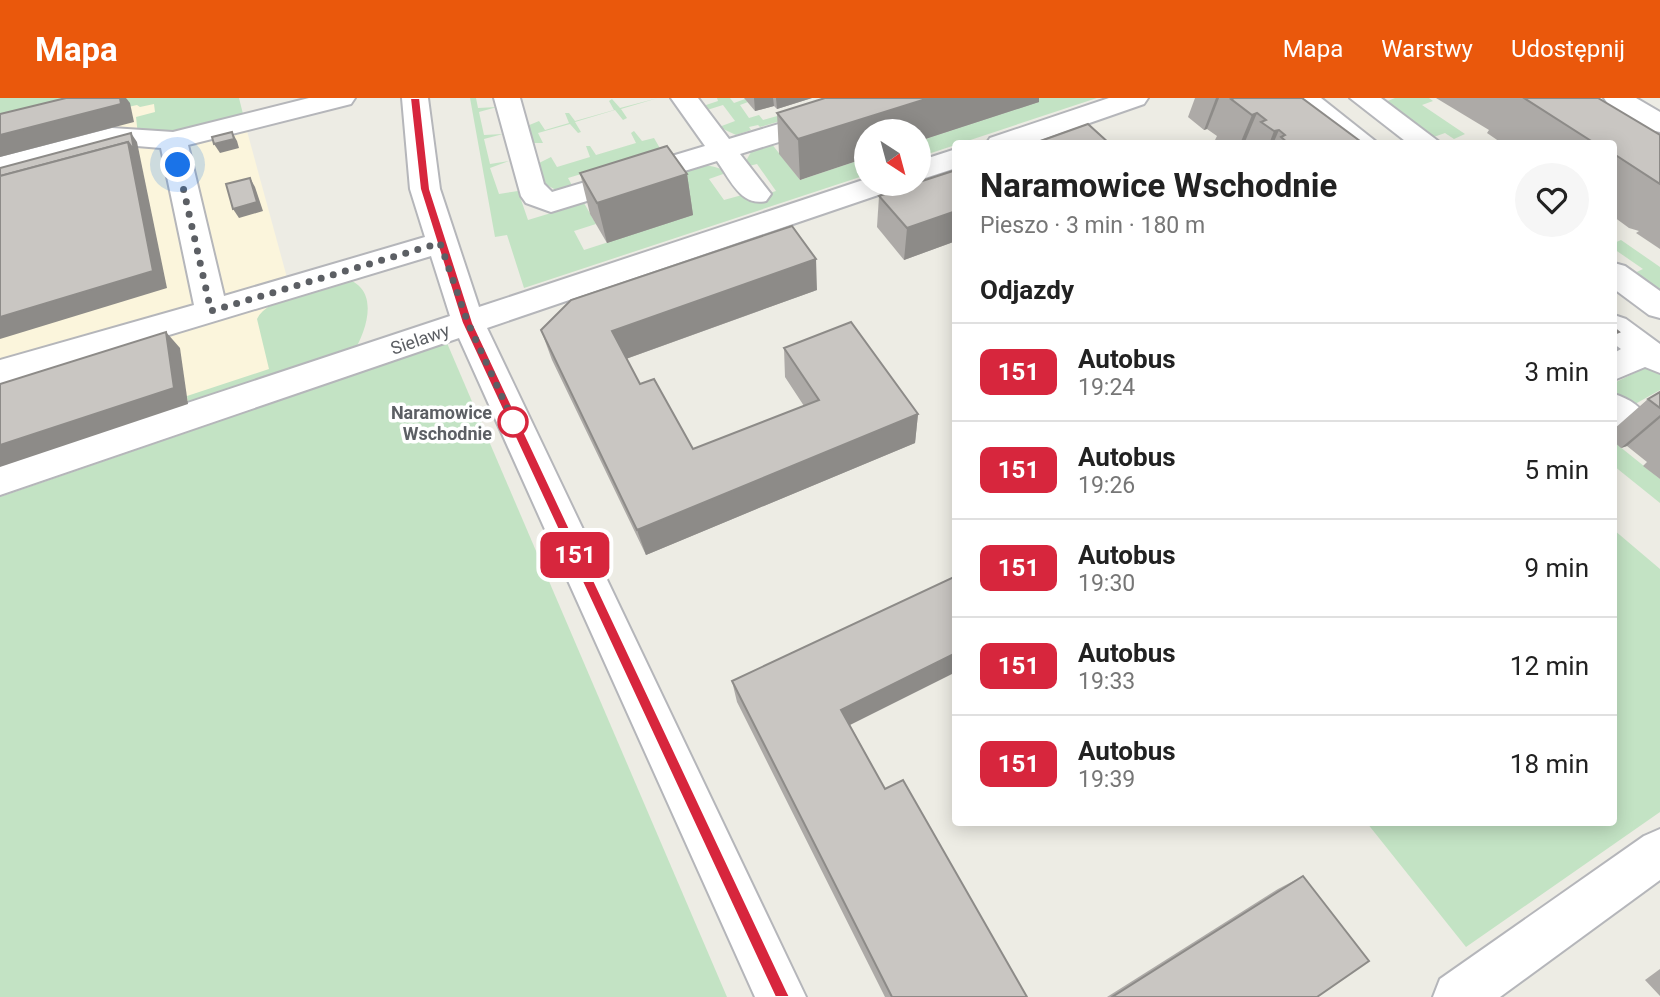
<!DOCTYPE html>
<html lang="pl">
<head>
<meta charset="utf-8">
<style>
	:root { --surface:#fff; --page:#f6f6f6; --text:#222; --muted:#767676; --line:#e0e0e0; --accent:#ea580c }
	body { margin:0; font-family:Roboto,sans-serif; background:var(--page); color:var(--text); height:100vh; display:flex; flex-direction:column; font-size:26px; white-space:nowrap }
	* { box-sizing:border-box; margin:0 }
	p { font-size:23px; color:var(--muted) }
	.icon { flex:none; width:38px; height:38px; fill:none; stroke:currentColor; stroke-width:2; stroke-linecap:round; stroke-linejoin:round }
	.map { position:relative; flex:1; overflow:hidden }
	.side { position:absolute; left:952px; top:42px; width:665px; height:686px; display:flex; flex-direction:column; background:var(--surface); border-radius:7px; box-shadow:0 4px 18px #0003 }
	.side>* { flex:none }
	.badge { padding:0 14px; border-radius:10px; font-size:24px; line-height:46px }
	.needle { width:46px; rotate:144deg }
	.fabs { position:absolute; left:854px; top:21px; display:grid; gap:14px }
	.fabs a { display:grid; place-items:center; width:77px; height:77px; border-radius:50%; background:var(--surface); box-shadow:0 4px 18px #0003; font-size:35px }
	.you { position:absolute; width:35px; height:35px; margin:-18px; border:5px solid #fff; border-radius:50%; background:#1a73e8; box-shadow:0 0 0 10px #1a73e833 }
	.map>.badge { position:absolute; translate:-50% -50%; box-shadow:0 0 0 4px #fff }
	h2 { padding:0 28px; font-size:26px; line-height:63px }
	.round { display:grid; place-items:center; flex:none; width:74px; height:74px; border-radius:37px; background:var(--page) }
	.head { display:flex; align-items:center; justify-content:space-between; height:119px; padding:0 28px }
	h1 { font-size:33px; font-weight:700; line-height:52px }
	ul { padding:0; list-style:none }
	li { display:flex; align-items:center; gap:21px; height:98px; padding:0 28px; border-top:2px solid var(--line) }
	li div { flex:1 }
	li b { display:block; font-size:26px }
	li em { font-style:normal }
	li .badge { min-width:77px; font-weight:700; text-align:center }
	header { display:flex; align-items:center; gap:42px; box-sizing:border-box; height:98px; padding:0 35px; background:var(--accent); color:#fff }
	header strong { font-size:33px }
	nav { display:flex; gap:38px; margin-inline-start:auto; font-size:24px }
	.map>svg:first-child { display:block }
</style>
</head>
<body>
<header>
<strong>Mapa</strong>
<nav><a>Mapa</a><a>Warstwy</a><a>Udostępnij</a></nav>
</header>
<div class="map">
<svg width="1660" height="899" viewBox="0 0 1660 899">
	<rect width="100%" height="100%" fill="#edece4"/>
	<polygon fill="#fbf5dc" points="112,0 238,0 310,264 0,368 0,28"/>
	<g fill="#c3e3c4">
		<polygon points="0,0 239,0 244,20 198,34 138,37 136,19 155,14 154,6 140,9 137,7 0,38"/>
		<path d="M470 0H476L478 10 497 9 479 14 484 37 503 36 484 41 490 66 509 63 490 70 499 96 518 93 528 122 584 105 596 126 574 133 584 152 692 117 667 78C686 72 709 60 726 75L709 81 724 102 742 97 747 102 776 93 757 66 749 68 746 63 751 54 771 45 800 82 866 60V77L524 190 507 137 495 139Z"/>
		<polygon points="658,0 621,11 627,20 623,22 615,12 575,24 581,34 578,35 570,26 538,35 543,45 531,45 527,28 539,23 545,32 569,25 565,15 569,15 575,23 614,12 609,3 612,1 620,10"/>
		<polygon points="717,0 730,0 734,5 745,1 748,4 740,7 749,20 759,17 763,22 827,4 824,0 832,0 837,6 760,29 758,27 749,29 751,32 736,37 719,29 735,23 723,7 707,12 703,8 718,3"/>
		<polygon points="1035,0 1097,0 919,59 919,43 1038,4"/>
		<polygon points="1395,0 1429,0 1433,3 1422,7 1465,36 1454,41 1445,35 1431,40 1385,4"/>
		<polygon points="634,33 642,43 654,40 661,52 568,80 574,91 556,92 543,85 537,66 551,59 557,69 590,59 586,48 590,48 596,57 636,45 631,35"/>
		<polygon points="1621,142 1660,169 1660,200 1628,178 1643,171 1614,151 1614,145"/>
		<path d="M347 181C380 192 367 232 353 255L0 368 188 304 187 298 269 271 257 221C267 199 325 188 347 181Z"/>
		<polygon points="447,245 727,899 0,899 0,399"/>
		<polygon points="1647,269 1660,274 1660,292 1628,310 1614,298 1614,285"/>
		<polygon points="1614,344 1660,381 1660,405 1614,368"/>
		<polygon points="1614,432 1660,471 1660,714 1466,849 1367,725 1614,724"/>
	</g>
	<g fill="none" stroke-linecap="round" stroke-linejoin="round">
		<defs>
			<g id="minor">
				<polygon points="309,0 355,0 351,6 188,47 224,198 425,139 410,91 402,0 428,0 440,91 479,209 866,81 866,86 894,86 890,93 487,230 806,899 755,899 459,240 0,397 0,367 450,218 431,158 0,288 0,262 194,207 161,50 113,46 0,77 0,59 112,30 173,34"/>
				<path d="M494 0H520L544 86 552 94 705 48 671 0H698L729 41 865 0H906L902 6 740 56 771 96 766 103C741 109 730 81 717 63L551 114 526 105 521 98Z"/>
				<polygon points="1109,0 1148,0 1144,6 1029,46 986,46 990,40"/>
				<polygon points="1291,0 1321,0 1379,46 1347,46"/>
				<polygon points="1350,0 1381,0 1442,46 1409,46"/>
				<polygon points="1604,0 1636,0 1660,14 1660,34 1650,32 1608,6"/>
				<polygon points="956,51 956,70 919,82 919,63"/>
				<polygon points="1614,165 1625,168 1660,193 1660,220 1649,217 1614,191"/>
				<polygon points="1614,217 1626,221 1660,246 1660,275 1645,269 1614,282 1614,255 1621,251 1614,246"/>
				<path d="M1614 296C1630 301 1642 309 1650 324L1644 334 1632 338 1614 328Z"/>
				<polygon points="1660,731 1660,782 1500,899 1433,899 1440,881 1644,738"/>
			</g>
		</defs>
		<use href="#minor" stroke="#b5b6ba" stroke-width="4"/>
		<use href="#minor" fill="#fff" fill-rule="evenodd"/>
	</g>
	<g fill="#adaaa7">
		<polygon points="744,0 812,0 777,11 774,8 755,13"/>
		<polygon points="825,0 1039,0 1039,4 919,43 919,33 800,82 779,56 777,15"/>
		<polygon points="1195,0 1302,0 1364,46 1220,46 1215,42 1217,38 1207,31 1204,32 1188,19"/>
		<polygon points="1436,0 1598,0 1660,37 1660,151 1636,135 1639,133 1629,130 1614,119 1614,46 1503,46 1487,35 1489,32"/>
		<polygon points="956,72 956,143 904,162 877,129 879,98"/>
		<polygon points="580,75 687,76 693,117 607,145 590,116"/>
		<polygon points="817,192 626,261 640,286 693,351 804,308 785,279 784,250 918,316 915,345 646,457 552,262 541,232"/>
		<polygon points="1660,294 1660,381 1643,368 1647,364 1627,348 1621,350 1614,344 1614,331 1648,301"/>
		<polygon points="732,583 850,627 885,691 1027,899 885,899 737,604"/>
		<polygon points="1303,778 1317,899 1107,899 1278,791"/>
		<polygon points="1660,871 1660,898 1645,882"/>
	</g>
	<g fill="#8d8b88">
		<polygon points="120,0 126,0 130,5 134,24 0,59 0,37"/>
		<polygon points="754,0 773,0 774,8 755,13"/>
		<polygon points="776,0 812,0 777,11"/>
		<polygon points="929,0 1039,0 1039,4 919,43 919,33 866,33 866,60 800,82 798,41"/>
		<polygon points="1216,0 1219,0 1207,31 1204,32"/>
		<polygon points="1257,15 1244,46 1240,46 1252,17"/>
		<polygon points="1279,32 1273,46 1269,46 1274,33"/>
		<polygon points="232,34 237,43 239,50 220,55 214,46"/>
		<polygon points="131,35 137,44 167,190 0,241 0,219"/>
		<polygon points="687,76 693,117 607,145 597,105"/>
		<polygon points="250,80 255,89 263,113 239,120 233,111"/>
		<polygon points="956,113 956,143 904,162 907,130"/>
		<polygon points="816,161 817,192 620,263 612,233"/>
		<polygon points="166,234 180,250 188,306 0,369 0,347"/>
		<polygon points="918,316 915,345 646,457 637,432"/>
		<polygon points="1660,317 1660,320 1627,348 1621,350"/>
		<polygon points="956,555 956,574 840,632 841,612"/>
	</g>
	<g fill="#c9c6c2" stroke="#8d8b88" stroke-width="2">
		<polygon points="66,0 120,0 121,6 0,37 0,16"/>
		<polygon points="825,0 929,0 798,41 777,15"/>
		<polygon points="1234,0 1302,0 1364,46 1289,46 1281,39 1285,37 1279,32 1274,33 1261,24 1266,22 1257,15 1252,17 1231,1"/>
		<polygon points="1524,0 1598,0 1660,37 1660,86 1614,56 1614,46 1596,46"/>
		<polygon points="1088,26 1110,46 1032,46"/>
		<polygon points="232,34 234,41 214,46 212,39"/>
		<polygon points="131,35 134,52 128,44 0,78 0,70"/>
		<polygon points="128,44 153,173 0,219 0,78"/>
		<polygon points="667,48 687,76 597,105 580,75"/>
		<polygon points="956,72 956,113 907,130 879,98 915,86 919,86 919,84"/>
		<polygon points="250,80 257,104 233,111 226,86"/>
		<polygon points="792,128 816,161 612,233 640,286 654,281 693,351 819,302 784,250 851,224 918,316 637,432 541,232 571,202"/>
		<polygon points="1614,230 1619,234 1614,236"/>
		<polygon points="166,234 174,290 0,347 0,286"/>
		<polygon points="1660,294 1660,310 1648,301"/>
		<polygon points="956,478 956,555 841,612 885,691 903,682 1027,899 892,899 732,583"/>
		<polygon points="1303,778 1369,863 1317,899 1112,899"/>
	</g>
	<polygon fill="#d7263d" stroke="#fff" stroke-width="2" points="410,0 420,0 430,91 473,225 787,893 790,899 775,899 462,225 420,91"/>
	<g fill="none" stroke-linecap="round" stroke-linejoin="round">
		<polyline stroke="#5c5f64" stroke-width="7" stroke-dasharray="0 12.6" points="178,67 211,213 440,145 468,225 516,329 513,324"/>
	</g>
	<circle fill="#fff" stroke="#d7263d" stroke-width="3.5" cx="513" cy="324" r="14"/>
	<g text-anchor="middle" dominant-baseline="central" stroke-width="7" stroke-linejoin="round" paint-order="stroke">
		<g font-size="18" fill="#5c5f64" stroke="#fff">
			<text transform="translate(420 241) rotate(-19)">Sielawy</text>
		</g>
		<g font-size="18" font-weight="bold" fill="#5c5f64" stroke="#fff" text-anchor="end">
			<text x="492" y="314">Naramowice<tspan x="492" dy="21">Wschodnie</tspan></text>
		</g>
	</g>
</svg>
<div class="fabs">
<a><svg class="needle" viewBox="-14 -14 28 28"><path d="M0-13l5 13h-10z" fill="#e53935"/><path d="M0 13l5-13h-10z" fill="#767676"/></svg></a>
</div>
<div class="you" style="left:178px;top:67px"></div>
<b class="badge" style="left:575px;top:457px;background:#d7263d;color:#fff">151</b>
<section class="side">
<div class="head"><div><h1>Naramowice Wschodnie</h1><p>Pieszo · 3 min · 180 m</p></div><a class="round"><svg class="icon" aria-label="heart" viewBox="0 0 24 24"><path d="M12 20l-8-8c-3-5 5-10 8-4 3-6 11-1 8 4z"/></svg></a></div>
<h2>Odjazdy</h2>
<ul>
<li><span class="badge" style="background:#d7263d;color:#fff">151</span><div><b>Autobus</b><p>19:24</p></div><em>3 min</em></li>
<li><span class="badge" style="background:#d7263d;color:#fff">151</span><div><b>Autobus</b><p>19:26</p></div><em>5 min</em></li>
<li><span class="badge" style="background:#d7263d;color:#fff">151</span><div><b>Autobus</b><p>19:30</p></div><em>9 min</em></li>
<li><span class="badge" style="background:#d7263d;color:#fff">151</span><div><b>Autobus</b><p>19:33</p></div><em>12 min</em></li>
<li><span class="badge" style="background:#d7263d;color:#fff">151</span><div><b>Autobus</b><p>19:39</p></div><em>18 min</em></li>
</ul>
</section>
</div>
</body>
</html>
